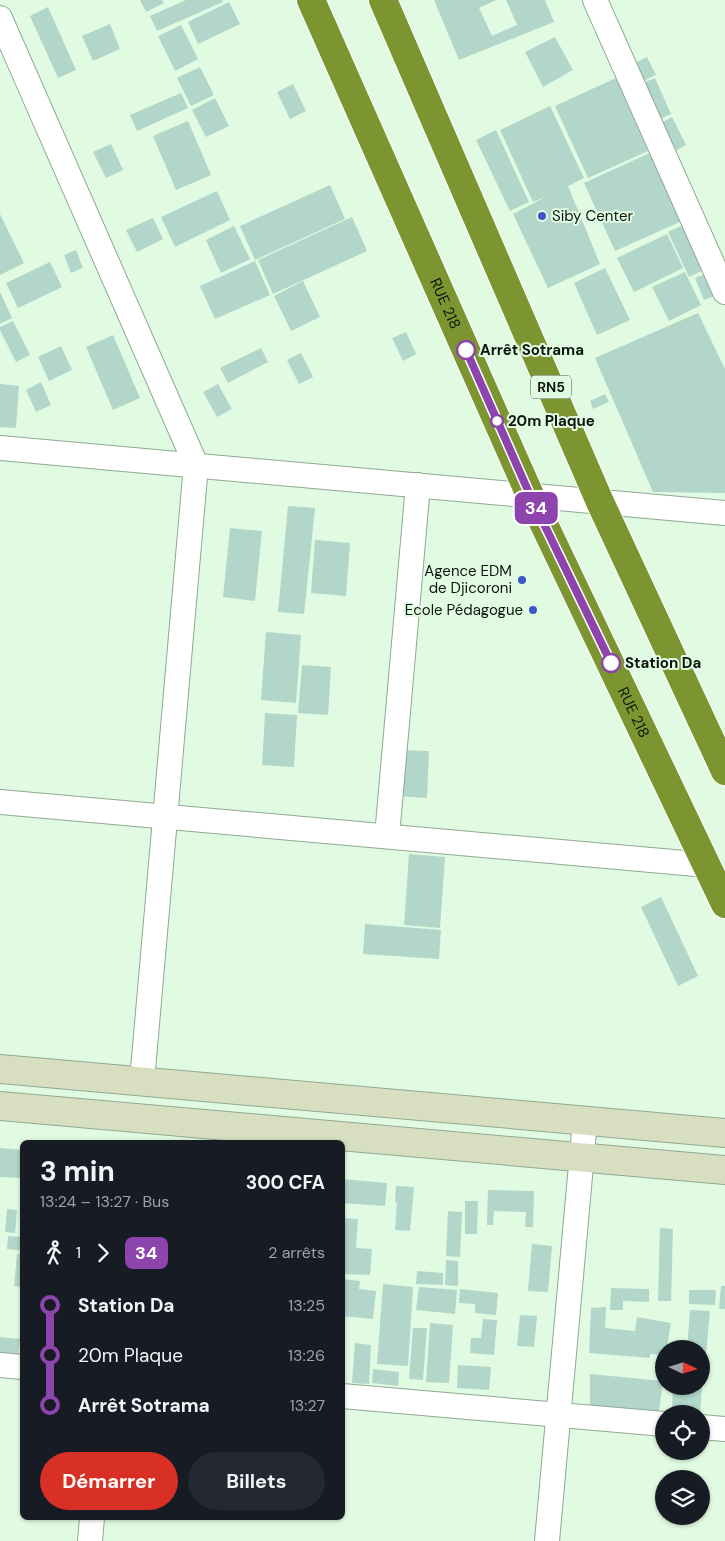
<!DOCTYPE html>
<html lang="fr">
<head>
<meta charset="utf-8">
<style>
	:root { --surface:#171b24; --page:#242831; --text:#f1f3f6; --muted:#9ea1a6; --accent:#d93025 }
	body { margin:0; font-family:"DM Sans",sans-serif; background:var(--page); color:var(--text); height:100vh; display:flex; flex-direction:column; font-size:19px; white-space:nowrap }
	* { box-sizing:border-box; margin:0 }
	p { font-size:16px; color:var(--muted) }
	.icon { flex:none; width:28px; height:28px; fill:none; stroke:currentColor; stroke-width:2; stroke-linecap:round; stroke-linejoin:round }
	.map { position:relative; flex:1; overflow:hidden }
	.sheet { position:absolute; left:20px; top:1140px; width:325px; height:380px; display:flex; flex-direction:column; background:var(--surface); border-radius:8px; box-shadow:0 1px 4px #0004 }
	.sheet>* { flex:none }
	.badge { padding:0 10px; border-radius:8px; font-size:18px; line-height:32px }
	.needle { width:32px; rotate:94deg }
	.buttons { position:absolute; left:655px; top:1340px; display:grid; gap:10px }
	.buttons a { display:grid; place-items:center; width:55px; height:55px; border-radius:50%; background:var(--surface); box-shadow:0 1px 4px #0004; font-size:25px }
	.map>.badge { position:absolute; translate:-50% -50%; box-shadow:0 0 0 2px #fff }
	.legs { display:flex; align-items:center; gap:8px; height:55px; padding:0 20px; font-size:16px }
	.legs p { margin-inline-start:auto }
	.headline { display:flex; align-items:center; justify-content:space-between; height:85px; padding:0 20px }
	h1 { font-size:28px; font-weight:700; line-height:38px }
	.primary-button { display:flex; gap:10px; margin-top:auto; padding:10px 20px }
	.primary-button a { flex:1; height:58px; border-radius:30px; background:var(--accent); color:#fff; font-size:20px; font-weight:700; line-height:58px; text-align:center }
	.primary-button a+a { background:var(--page); color:var(--text) }
	ul { padding:0 20px; list-style:none }
	li { display:flex; align-items:center; gap:18px; height:50px; font-size:19px }
	li i { display:grid; place-items:center; width:8px; height:100%; margin:0 6px; background:currentColor }
	li i::after { content:''; width:12px; height:12px; margin:-6px; border:4px solid; border-radius:50%; background:var(--surface) }
	li p { margin-inline-start:auto }
	li:first-child i { background:linear-gradient(#0000 50%,currentColor 0) }
	li:last-child i { background:linear-gradient(currentColor 50%,#0000 0) }
	.map>svg:first-child { display:block }
</style>
</head>
<body>
<div class="map">
<svg width="725" height="1541" viewBox="0 0 725 1541">
	<rect width="100%" height="100%" fill="#e1fbe3"/>
	<g fill="#b2d6c9">
		<polygon points="140,0 162,0 164,3 146,12"/>
		<polygon points="186,0 222,0 223,2 157,31 150,16"/>
		<polygon points="434,0 496,0 479,8 492,36 517,25 506,0 545,0 554,22 459,60"/>
		<polygon points="229,2 240,24 198,44 188,22"/>
		<polygon points="48,7 76,70 58,78 30,16"/>
		<polygon points="110,24 120,49 93,61 82,36"/>
		<polygon points="181,25 198,59 175,71 158,36"/>
		<polygon points="555,37 573,70 543,87 525,52"/>
		<polygon points="647,57 656,75 643,81 635,63"/>
		<polygon points="200,67 214,95 191,106 177,78"/>
		<polygon points="616,78 648,151 588,178 555,106"/>
		<polygon points="655,78 671,114 657,120 641,84"/>
		<polygon points="293,84 306,111 290,119 277,92"/>
		<polygon points="181,93 188,108 137,131 130,115"/>
		<polygon points="215,98 229,126 206,137 192,110"/>
		<polygon points="550,106 584,178 568,186 600,264 548,288 513,214 549,195 533,202 500,130"/>
		<polygon points="672,117 686,145 672,153 659,124"/>
		<polygon points="188,121 211,175 176,190 153,136"/>
		<polygon points="496,130 529,202 510,211 476,140"/>
		<polygon points="111,144 123,170 106,178 93,152"/>
		<polygon points="652,152 682,221 615,251 584,183"/>
		<polygon points="330,185 345,219 255,260 240,226"/>
		<polygon points="217,191 230,220 175,247 161,217"/>
		<polygon points="0,214 24,263 0,275"/>
		<polygon points="352,217 367,251 273,294 258,260"/>
		<polygon points="153,218 163,239 137,252 126,230"/>
		<polygon points="683,225 704,270 689,277 668,232"/>
		<polygon points="234,226 250,259 221,273 206,240"/>
		<polygon points="667,234 683,268 634,292 617,258"/>
		<polygon points="76,250 83,268 71,273 64,255"/>
		<polygon points="255,261 270,295 215,319 200,286"/>
		<polygon points="50,262 62,287 18,308 6,283"/>
		<polygon points="605,268 630,320 597,335 574,283"/>
		<polygon points="685,272 701,305 669,321 652,287"/>
		<polygon points="705,274 715,296 704,300 695,278"/>
		<polygon points="303,281 320,317 291,331 274,296"/>
		<polygon points="0,292 12,318 0,324"/>
		<polygon points="698,313 725,369 725,493 653,492 595,358"/>
		<polygon points="13,321 30,355 16,362 0,330 0,327"/>
		<polygon points="406,332 416,354 403,361 392,338"/>
		<polygon points="113,335 140,398 113,410 86,347"/>
		<polygon points="61,346 72,370 49,381 38,357"/>
		<polygon points="261,348 268,362 228,383 220,368"/>
		<polygon points="301,353 313,377 299,384 287,360"/>
		<polygon points="41,382 51,405 36,412 26,390"/>
		<polygon points="0,384 19,386 16,428 0,427"/>
		<polygon points="218,384 232,409 217,417 203,392"/>
		<polygon points="605,394 609,402 593,409 590,401"/>
		<polygon points="288,506 315,508 304,614 278,612"/>
		<polygon points="230,528 262,531 255,601 223,597"/>
		<polygon points="315,540 350,543 346,596 311,593"/>
		<polygon points="266,632 301,635 296,703 261,700"/>
		<polygon points="302,665 331,667 328,715 298,713"/>
		<polygon points="265,713 297,715 294,767 262,765"/>
		<polygon points="400,750 429,751 427,798 398,796"/>
		<polygon points="409,854 445,857 440,928 404,925"/>
		<polygon points="661,897 698,976 678,986 641,907"/>
		<polygon points="365,924 441,930 439,959 363,954"/>
		<polygon points="0,1148 22,1150 20,1178 0,1177"/>
		<polygon points="342,1179 387,1183 385,1206 342,1203"/>
		<polygon points="396,1186 414,1187 410,1231 395,1230 397,1202 395,1202"/>
		<polygon points="488,1190 534,1191 533,1227 525,1227 526,1212 494,1211 493,1225 487,1225"/>
		<polygon points="465,1201 478,1201 477,1234 465,1234"/>
		<polygon points="7,1209 17,1210 15,1233 5,1232"/>
		<polygon points="448,1211 462,1212 460,1257 446,1256"/>
		<polygon points="342,1218 358,1219 356,1248 372,1249 370,1275 342,1274"/>
		<polygon points="660,1228 673,1229 671,1301 658,1301"/>
		<polygon points="8,1236 22,1237 22,1251 7,1249"/>
		<polygon points="532,1244 552,1246 548,1292 528,1291"/>
		<polygon points="17,1254 22,1254 22,1287 14,1286"/>
		<polygon points="446,1260 458,1261 458,1286 445,1285"/>
		<polygon points="417,1271 443,1273 443,1285 416,1284"/>
		<polygon points="342,1279 360,1281 359,1289 376,1291 373,1319 342,1316"/>
		<polygon points="383,1284 413,1287 408,1366 377,1364"/>
		<polygon points="721,1286 725,1286 725,1309 719,1309"/>
		<polygon points="419,1287 457,1290 455,1314 416,1310"/>
		<polygon points="611,1288 649,1289 649,1302 623,1301 623,1310 610,1310"/>
		<polygon points="460,1289 498,1293 496,1315 475,1313 475,1304 459,1303"/>
		<polygon points="689,1290 716,1290 715,1305 689,1304"/>
		<polygon points="606,1307 605,1328 635,1331 637,1317 671,1323 667,1347 671,1348 671,1349 664,1349 664,1360 660,1360 661,1355 650,1354 650,1358 589,1353 591,1308"/>
		<polygon points="690,1310 710,1311 705,1366 701,1366 701,1349 687,1349"/>
		<polygon points="520,1315 537,1316 534,1347 517,1346"/>
		<polygon points="483,1319 497,1320 494,1355 470,1353 471,1338 481,1338"/>
		<polygon points="430,1323 453,1325 449,1383 426,1382"/>
		<polygon points="413,1328 427,1328 423,1380 409,1379"/>
		<polygon points="0,1337 20,1339 18,1355 0,1353"/>
		<polygon points="355,1343 371,1345 369,1384 352,1383"/>
		<polygon points="458,1365 491,1367 489,1390 457,1388"/>
		<polygon points="373,1369 399,1372 398,1386 372,1383"/>
		<polygon points="590,1374 663,1381 658,1418 590,1408"/>
		<polygon points="673,1386 702,1386 700,1414 690,1414 690,1410 672,1409"/>
	</g>
	<g fill="none" stroke-linecap="round" stroke-linejoin="round">
		<defs>
			<g id="street">
				<polyline points="595,0 725,292"/>
				<polyline points="0,18 196,465 142,1081"/>
				<polyline points="0,448 725,513"/>
				<polyline points="0,802 707,865"/>
				<polyline points="387,836 418,485"/>
				<polyline points="0,1365 22,1367"/>
				<polyline points="342,1396 664,1424"/>
				<polyline points="701,1427 725,1429"/>
				<polyline points="90,1541 92,1518"/>
				<polyline points="547,1541 585,1121"/>
			</g>
			<g id="secondary">
				<polyline points="0,1069 725,1133"/>
				<polyline points="0,1106 725,1170"/>
			</g>
			<g id="highway">
				<path id="s1" d="M311 0 530 495 725 904"/>
				<polyline points="383,0 600,502 725,771"/>
			</g>
		</defs>
		<use href="#street" stroke="#90a891" stroke-width="26"/>
		<use href="#secondary" stroke="#90a891" stroke-width="30"/>
		<use href="#highway" stroke="#fff" stroke-width="30"/>
		<use href="#street" stroke="#fff" stroke-width="24"/>
		<use href="#secondary" stroke="#d8dfc1" stroke-width="28"/>
		<use href="#highway" stroke="#7c9531" stroke-width="28"/>
	</g>
	<g fill="none" stroke-linecap="round" stroke-linejoin="round">
		<defs>
			<polyline id="line-1" points="466,350 530,495 611,663"/>
		</defs>
		<use href="#line-1" stroke="#fff" stroke-width="11"/>
		<use href="#line-1" stroke="#8e44ad" stroke-width="8"/>
	</g>
	<g fill="#3d56c8" stroke="#e1fbe3" stroke-width="2">
		<circle cx="542" cy="216" r="5"/>
		<circle cx="522" cy="580" r="5"/>
		<circle cx="533" cy="610" r="5"/>
	</g>
	<g fill="#fff" stroke="#8e44ad" stroke-width="2.5">
		<circle cx="466" cy="350" r="9"/>
		<circle cx="497" cy="421" r="6"/>
		<circle cx="611" cy="663" r="9"/>
	</g>
	<g text-anchor="middle" dominant-baseline="central" stroke-width="4" stroke-linejoin="round" paint-order="stroke">
		<rect fill="#e1fbe3" stroke="#4d5b4d" stroke-width="1" x="531" y="375.5" width="40" height="23" rx="4"/>
		<g font-size="14" font-weight="bold" fill="#0d160d">
			<text x="551" y="387">RN5</text>
		</g>
		<g font-size="15" fill="#0d160d" stroke="#e1fbe3" text-anchor="end">
			<text x="552" y="216" text-anchor="start">Siby Center</text>
			<text x="512" y="571">Agence EDM<tspan x="512" dy="17">de Djicoroni</tspan></text>
			<text x="523" y="610">Ecole Pédagogue</text>
		</g>
		<g font-size="15" fill="#0d160d" stroke="#e1fbe3">
			<text stroke="none"><textPath href="#s1" startOffset="332">RUE 218</textPath></text>
			<text stroke="none"><textPath href="#s1" startOffset="782">RUE 218</textPath></text>
		</g>
		<g font-size="15" font-weight="bold" fill="#0d160d" stroke="#e1fbe3" text-anchor="start">
			<text x="480" y="350">Arrêt Sotrama</text>
			<text x="508" y="421">20m Plaque</text>
			<text x="625" y="663">Station Da</text>
		</g>
	</g>
</svg>
<div class="buttons">
<a><svg class="needle" viewBox="-14 -14 28 28"><path d="M0-13l5 13h-10z" fill="#e53935"/><path d="M0 13l5-13h-10z" fill="#9ea1a6"/></svg></a>
<a><svg class="icon" aria-label="locate" viewBox="0 0 24 24"><circle cx="12" cy="12" r="6"/><path d="M12 2v4M12 18v4M2 12h4M18 12h4"/></svg></a>
<a><svg class="icon" aria-label="layers" viewBox="0 0 24 24"><path d="M12 4l9 5-9 5-9-5zM3 14l9 5 9-5"/></svg></a>
</div>
<b class="badge" style="left:536px;top:508px;background:#8e44ad;color:#fff">34</b>
<section class="sheet">
<div class="headline"><div><h1>3 min</h1><p>13:24 – 13:27 · Bus</p></div><b>300 CFA</b></div>
<div class="legs"><svg class="icon" aria-label="walk" viewBox="0 0 24 24"><circle cx="13" cy="4" r="2"/><path d="M13 8l-2 6 4 7M11 14l-3 7M7 12l3-4h3l4 4"/></svg>1<svg class="icon" aria-label="forward" viewBox="0 0 24 24"><path d="M9 5l7 7-7 7"/></svg><b class="badge" style="background:#8e44ad;color:#fff">34</b><p>2 arrêts</p></div>
<ul>
<li><i style="color:#8e44ad"></i><b>Station Da</b><p>13:25</p></li>
<li><i style="color:#8e44ad"></i><span>20m Plaque</span><p>13:26</p></li>
<li><i style="color:#8e44ad"></i><b>Arrêt Sotrama</b><p>13:27</p></li>
</ul>
<div class="primary-button"><a>Démarrer</a><a>Billets</a></div>
</section>
</div>
</body>
</html>
